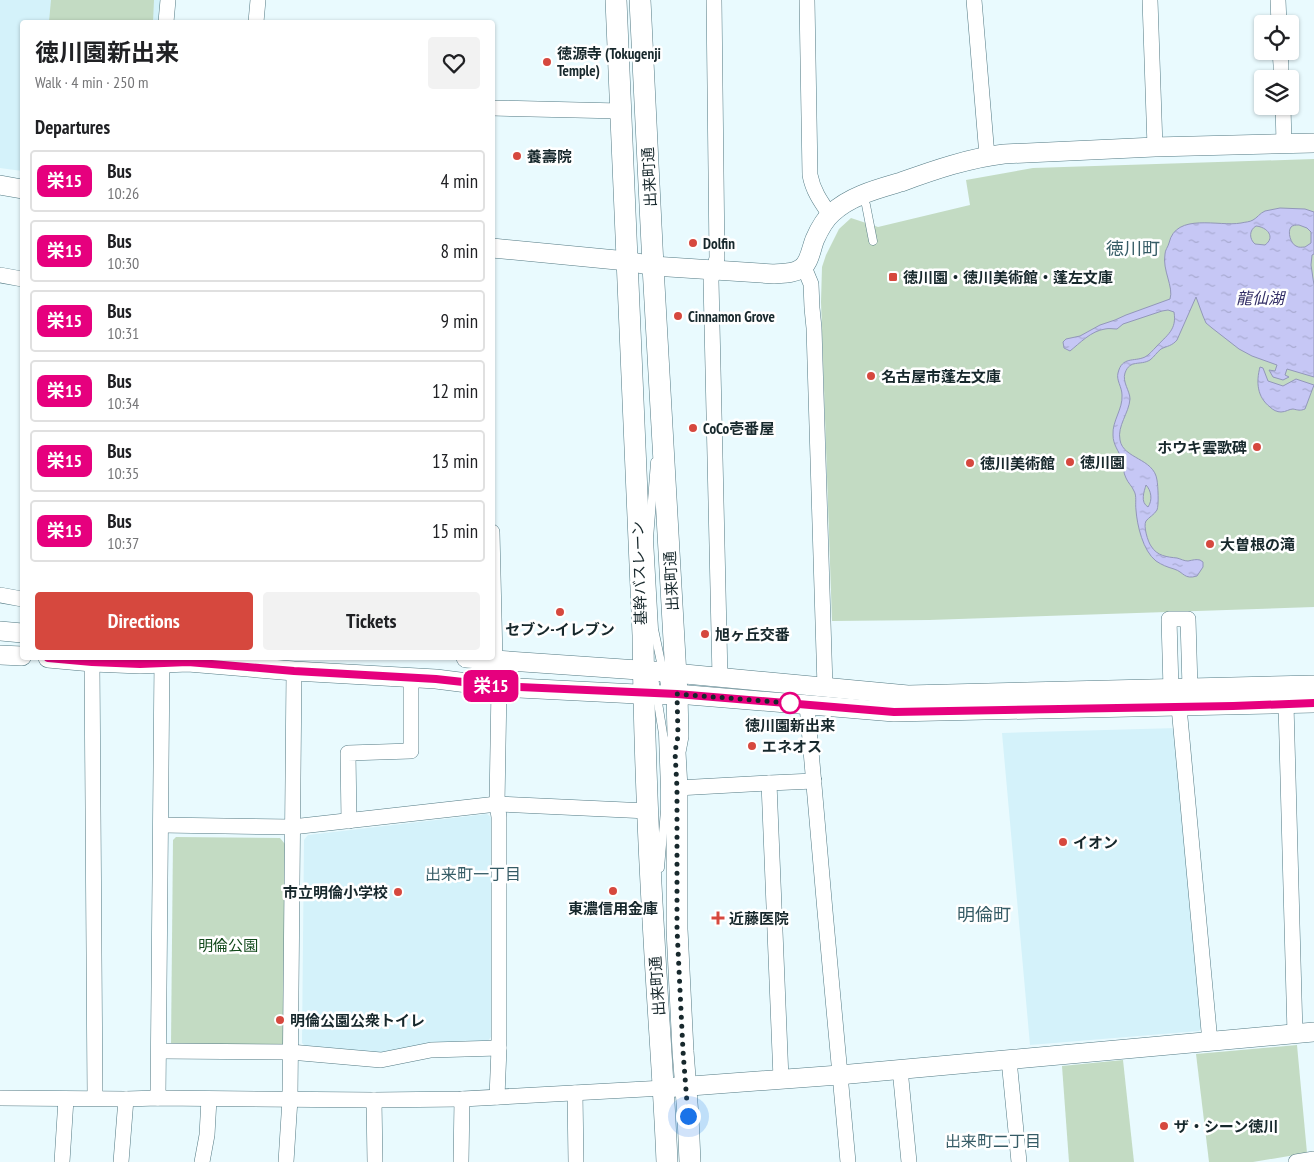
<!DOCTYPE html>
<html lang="en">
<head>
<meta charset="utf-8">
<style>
	:root { --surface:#fff; --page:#f2f2f2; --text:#202124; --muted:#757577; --line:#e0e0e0; --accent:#d6483e }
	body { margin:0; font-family:"PT Sans Narrow","Noto Sans JP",sans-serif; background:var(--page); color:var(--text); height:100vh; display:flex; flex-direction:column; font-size:19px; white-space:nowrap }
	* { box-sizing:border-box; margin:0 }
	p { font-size:16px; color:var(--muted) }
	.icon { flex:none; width:28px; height:28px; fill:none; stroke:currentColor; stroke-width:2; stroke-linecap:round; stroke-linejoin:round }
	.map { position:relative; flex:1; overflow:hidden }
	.details { position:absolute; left:20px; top:20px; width:475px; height:640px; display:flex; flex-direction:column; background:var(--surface); border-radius:5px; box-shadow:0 1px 4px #0004 }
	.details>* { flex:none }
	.badge { padding:0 10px; border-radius:8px; font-size:18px; line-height:32px }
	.tools { position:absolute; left:1254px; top:15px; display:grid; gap:10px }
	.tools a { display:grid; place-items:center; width:45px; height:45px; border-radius:5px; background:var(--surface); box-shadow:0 1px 4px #0004; font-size:25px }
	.you { position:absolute; width:25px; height:25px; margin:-12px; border:4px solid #fff; border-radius:50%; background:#1a73e8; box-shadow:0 0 0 8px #1a73e833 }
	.map>.badge { position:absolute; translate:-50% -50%; box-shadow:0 0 0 2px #fff }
	h2 { padding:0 15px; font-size:19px; line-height:45px }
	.round { display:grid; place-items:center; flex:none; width:52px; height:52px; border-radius:5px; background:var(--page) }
	.summary { display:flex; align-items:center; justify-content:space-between; height:85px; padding:0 15px }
	h1 { font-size:24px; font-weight:700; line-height:38px }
	.primary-button { display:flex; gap:10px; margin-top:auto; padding:10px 15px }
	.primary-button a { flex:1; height:58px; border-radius:5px; background:var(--accent); color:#fff; font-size:20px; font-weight:700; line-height:58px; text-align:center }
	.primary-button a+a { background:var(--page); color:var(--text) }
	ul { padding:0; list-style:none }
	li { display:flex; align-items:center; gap:15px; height:62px; margin:0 10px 8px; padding:0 5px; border:2px solid var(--line); border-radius:5px }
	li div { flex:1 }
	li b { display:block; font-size:19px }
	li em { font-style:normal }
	li .badge { min-width:55px; font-weight:700; text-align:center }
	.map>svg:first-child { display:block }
</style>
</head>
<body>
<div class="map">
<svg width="1314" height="1162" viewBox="0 0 1314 1162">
	<defs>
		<pattern id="water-ripples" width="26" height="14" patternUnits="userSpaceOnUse" patternTransform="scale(1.25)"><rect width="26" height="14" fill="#c6c7f5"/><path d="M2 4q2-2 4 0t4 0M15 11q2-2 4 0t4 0" fill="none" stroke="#a9abd2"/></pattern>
	</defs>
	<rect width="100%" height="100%" fill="#e9fafe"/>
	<g fill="#d4f2fa">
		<polygon points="0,0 163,0 162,22 22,22 22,171 0,168"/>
		<polygon points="1177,728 1204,1025 1199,1031 1030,1045 1002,733"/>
		<polygon points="487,814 492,818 495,1032 487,1042 381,1054 306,1047 302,1043 304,840 308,835"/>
	</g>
	<g fill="#c3dbc3">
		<polygon points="51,0 154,0 153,22 49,22"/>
		<polygon points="1314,159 1314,607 929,620 832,621 821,302 822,267 826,255 839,229 851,218 878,227 970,205 966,180 1033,168"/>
		<polygon points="176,837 280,838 285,844 284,1046 171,1045 173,840"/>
		<polygon points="1297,1045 1307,1153 1253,1162 1209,1162 1196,1054"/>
		<polygon points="1123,1060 1134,1162 1069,1162 1062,1066"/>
	</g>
	<g fill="url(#water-ripples)" stroke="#9297b9" fill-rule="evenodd">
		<path d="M1280 208 1305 209 1314 212V254L1312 255 1311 265 1314 285V377L1287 369 1285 375 1289 377 1283 380 1273 377 1269 370 1275 371 1277 365 1252 356 1239 349 1212 328 1206 323 1203 316 1196 297 1177 340C1172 346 1167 346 1161 349 1157 352 1154 357 1150 360 1140 366 1130 359 1125 373 1122 382 1130 391 1130 399 1129 413 1117 426 1120 440 1123 459 1154 458 1157 480 1158 486 1159 505 1157 510 1154 515 1149 517 1146 521 1143 526 1148 542 1151 546 1157 556 1167 557 1177 558 1181 559 1184 561 1188 561 1193 560 1196 559 1200 560L1203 562V567L1197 576C1184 580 1184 572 1174 569 1167 567 1162 565 1156 561 1143 551 1137 525 1136 510 1135 503 1137 496 1134 491 1132 486 1128 483 1126 478 1123 473 1124 466 1122 460 1119 451 1113 445 1113 435 1112 421 1123 409 1122 395 1122 387 1116 380 1118 373 1122 356 1134 362 1145 357 1149 355 1153 350 1156 347 1167 335 1177 330 1174 312L1168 310 1162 311 1123 324 1117 329C1113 329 1109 328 1105 329 1091 331 1080 343 1070 351L1064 348 1063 342 1066 339 1080 336 1100 325 1115 320 1126 315 1170 299C1174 287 1162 270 1165 254 1165 250 1168 247 1169 243 1176 212 1219 227 1241 223 1245 222 1250 222 1253 220 1257 218 1260 213 1265 211 1270 210 1275 209 1280 208ZM1299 225 1307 228 1311 232V243L1305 247C1302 247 1299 248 1296 246 1291 244 1287 232 1291 227 1293 225 1296 225 1299 225ZM1256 226C1267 227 1276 237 1265 245L1255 244C1249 239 1249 230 1256 226ZM1146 485C1151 490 1153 500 1148 507 1140 502 1144 492 1146 485Z"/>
		<path d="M1260 367 1263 368 1268 381 1283 386 1296 379 1314 385 1305 409C1300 411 1298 410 1293 409 1289 409 1286 412 1281 412 1277 412 1273 410 1270 407 1257 397 1256 382 1260 367Z"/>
	</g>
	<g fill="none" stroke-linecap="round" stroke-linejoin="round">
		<defs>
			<g id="service">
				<polyline points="862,195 866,205 873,241"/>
				<polyline points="655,462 649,539 654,629 663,672 666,694"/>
				<polyline points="653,671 663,734 665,790 665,810 660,868"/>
			</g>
			<g id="minor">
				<polyline points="714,0 717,258 711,280 720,678"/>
				<path d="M807 0 810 175C813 191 821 202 830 215"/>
				<polyline points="974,0 987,156"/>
				<polyline points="1150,0 1155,147"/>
				<polyline points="1278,0 1279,24"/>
				<polyline points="166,22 168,0"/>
				<polyline points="256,22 258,0"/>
				<polyline points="1280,51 1281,65 1281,79"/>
				<polyline points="1283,106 1284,143"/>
				<polyline points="492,108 620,111"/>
				<polyline points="804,267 811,284 812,308 814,328 825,687"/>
				<polyline points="0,275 22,279"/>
				<polyline points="492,532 495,660"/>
				<polyline points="0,595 22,599"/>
				<polyline points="92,662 95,1098"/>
				<polyline points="1171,689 1169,619 1188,619 1190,688"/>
				<polyline points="1286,704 1295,1034"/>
				<polyline points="807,705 825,911 848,1162"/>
				<polyline points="1179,707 1210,1042"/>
				<polyline points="677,788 769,783"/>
				<polyline points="349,821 348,753 411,751 411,678"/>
				<polyline points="161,825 292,827 497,804 648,811"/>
				<polyline points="159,1051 290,1052 381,1060 431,1050 499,1048"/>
				<polyline points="1009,1060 1019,1162"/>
				<polyline points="900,1069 909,1162"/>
				<polyline points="781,1079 769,783 814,781"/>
				<polyline points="575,1093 576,1162"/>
				<polyline points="497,1097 499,1048 499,817 497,804 499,687"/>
				<polyline points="0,1098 126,1099 158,1098 374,1100 462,1099 664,1088"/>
				<polyline points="158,1098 162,658"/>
				<polyline points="374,1100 375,1162"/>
				<polyline points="62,1162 66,1099"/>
				<polyline points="121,1162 126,1099"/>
				<polyline points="202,1162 207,1135 209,1099"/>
				<polyline points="286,1162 290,1099 294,671"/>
				<polyline points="461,1162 462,1099"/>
				<polyline points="1296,1162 1314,1159"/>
			</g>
			<g id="tertiary">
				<polyline points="0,185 22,189"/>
				<path d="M492 248 627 261 653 266 774 274C782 273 793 274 800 269 810 264 811 248 815 239 819 230 824 220 832 213 850 196 877 189 901 182 934 170 969 158 1004 154L1155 147 1314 143"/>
				<polyline points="0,631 22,633"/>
				<polyline points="0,655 22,656"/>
				<polyline points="48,658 92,662 140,664 188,662 294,671 436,679 499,687 657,695 677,694 894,712 1314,703"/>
				<polyline points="466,658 653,671 908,695 1314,685"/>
				<polyline points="664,1088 839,1075 1314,1032"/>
			</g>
			<g id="secondary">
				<path d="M616 0 643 635C644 736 648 837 654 938 658 1013 664 1087 667 1162"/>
				<polyline points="640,0 653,266 677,694 678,736 675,752 677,788 677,929 683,1051 688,1116 690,1162"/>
			</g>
		</defs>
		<use href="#service" stroke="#537a84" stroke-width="9"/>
		<use href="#minor" stroke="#537a84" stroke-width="16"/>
		<use href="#tertiary" stroke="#537a84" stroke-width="20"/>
		<use href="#secondary" stroke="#537a84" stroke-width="22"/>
		<use href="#service" stroke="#fff" stroke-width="8"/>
		<use href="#minor" stroke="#fff" stroke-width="15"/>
		<use href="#tertiary" stroke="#fff" stroke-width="19"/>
		<use href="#secondary" stroke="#fff" stroke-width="21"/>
	</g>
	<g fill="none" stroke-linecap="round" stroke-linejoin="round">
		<defs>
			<polyline id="line" points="48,658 92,662 140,664 188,662 294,671 436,679 499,686 677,694 894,712 1233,706 1314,703"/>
		</defs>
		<use href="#line" stroke="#fff" stroke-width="11"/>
		<use href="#line" stroke="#e6007e" stroke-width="8"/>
		<polyline stroke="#17282c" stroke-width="5" stroke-dasharray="0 9" points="688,1116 683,1051 677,929 677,788 675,752 678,736 677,694 790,703"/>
	</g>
	<g fill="#d6483e" stroke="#fff" stroke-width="2">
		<circle cx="547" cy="62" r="5"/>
		<circle cx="517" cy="156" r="5"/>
		<circle cx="693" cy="243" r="5"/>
		<rect x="888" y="272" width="10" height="10" rx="2.5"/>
		<circle cx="678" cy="316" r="5"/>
		<circle cx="871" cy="376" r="5"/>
		<circle cx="693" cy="428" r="5"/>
		<circle cx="1257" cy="447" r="5"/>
		<circle cx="1070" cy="462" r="5"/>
		<circle cx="970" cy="463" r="5"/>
		<circle cx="1210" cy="544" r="5"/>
		<circle cx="560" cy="612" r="5"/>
		<circle cx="705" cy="634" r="5"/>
		<circle cx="752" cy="746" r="5"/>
		<circle cx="1063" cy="842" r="5"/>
		<circle cx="613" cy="891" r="5"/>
		<circle cx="398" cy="892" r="5"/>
		<path d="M715.5 910.5h5v5h5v5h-5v5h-5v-5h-5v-5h5z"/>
		<circle cx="280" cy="1020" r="5"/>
		<circle cx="1164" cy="1126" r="5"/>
	</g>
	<circle fill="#fff" stroke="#e6007e" stroke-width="2.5" cx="790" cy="703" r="10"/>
	<g text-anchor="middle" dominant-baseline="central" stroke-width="5" stroke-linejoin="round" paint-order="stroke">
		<g font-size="15" font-weight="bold" fill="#17282c" stroke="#fff" text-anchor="start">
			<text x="557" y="53">徳源寺 (Tokugenji<tspan x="557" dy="17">Temple)</tspan></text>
			<text x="527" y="156">養壽院</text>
			<text x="703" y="243">Dolfin</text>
			<text x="903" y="277">徳川園・徳川美術館・蓬左文庫</text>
			<text x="688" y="316">Cinnamon Grove</text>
			<text x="881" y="376">名古屋市蓬左文庫</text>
			<text x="703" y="428">CoCo壱番屋</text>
			<text x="1247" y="447" text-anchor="end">ホウキ雲歌碑</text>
			<text x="1080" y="462">徳川園</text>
			<text x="980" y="463">徳川美術館</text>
			<text x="1220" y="544">大曽根の滝</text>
			<text x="560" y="629" text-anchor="middle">セブン-イレブン</text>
			<text x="715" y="634">旭ヶ丘交番</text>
			<text x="762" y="746">エネオス</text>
			<text x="1073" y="842">イオン</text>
			<text x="388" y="892" text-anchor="end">市立明倫小学校</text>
			<text x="613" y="908" text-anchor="middle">東濃信用金庫</text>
			<text x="729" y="918">近藤医院</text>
			<text x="290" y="1020">明倫公園公衆トイレ</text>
			<text x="1174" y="1126">ザ・シーン徳川</text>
		</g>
		<g font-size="15" fill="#17282c" stroke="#fff">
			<text transform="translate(649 177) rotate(-93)">出来町通</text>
			<text transform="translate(639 573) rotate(-92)">基幹バスレーン</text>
			<text transform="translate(671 581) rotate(-93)">出来町通</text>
			<text transform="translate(657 986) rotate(-94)">出来町通</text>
		</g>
		<g font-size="15" font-weight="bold" fill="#17282c" stroke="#fff">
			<text x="790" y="725">徳川園新出来</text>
		</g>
		<g font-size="15" fill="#134a1c" stroke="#fff">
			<text x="228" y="945">明倫公園</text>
		</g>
		<g font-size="16" font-style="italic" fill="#332f66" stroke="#fff">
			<text x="1260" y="298">龍仙湖</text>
		</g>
		<g font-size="16" fill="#365c66" stroke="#fff">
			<text x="473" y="874">出来町一丁目</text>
			<text x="993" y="1141">出来町二丁目</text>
		</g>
		<g font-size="18" fill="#365c66" stroke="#fff">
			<text x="1133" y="248">徳川町</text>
			<text x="984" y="914">明倫町</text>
		</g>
	</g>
</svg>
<div class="tools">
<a><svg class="icon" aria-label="locate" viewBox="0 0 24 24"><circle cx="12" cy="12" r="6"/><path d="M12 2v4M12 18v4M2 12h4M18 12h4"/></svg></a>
<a><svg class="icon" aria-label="layers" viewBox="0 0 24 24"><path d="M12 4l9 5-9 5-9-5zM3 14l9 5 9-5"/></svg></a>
</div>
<div class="you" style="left:688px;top:1116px"></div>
<b class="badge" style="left:491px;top:686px;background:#e6007e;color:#fff">栄15</b>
<section class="details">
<div class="summary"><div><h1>徳川園新出来</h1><p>Walk · 4 min · 250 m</p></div><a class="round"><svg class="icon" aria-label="heart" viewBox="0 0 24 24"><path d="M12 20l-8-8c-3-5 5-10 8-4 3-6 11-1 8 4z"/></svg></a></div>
<h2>Departures</h2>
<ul>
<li><span class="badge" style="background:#e6007e;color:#fff">栄15</span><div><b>Bus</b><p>10:26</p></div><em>4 min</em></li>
<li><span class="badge" style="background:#e6007e;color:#fff">栄15</span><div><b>Bus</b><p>10:30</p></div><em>8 min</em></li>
<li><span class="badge" style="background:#e6007e;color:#fff">栄15</span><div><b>Bus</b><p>10:31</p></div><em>9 min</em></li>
<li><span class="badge" style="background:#e6007e;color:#fff">栄15</span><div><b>Bus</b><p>10:34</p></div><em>12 min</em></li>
<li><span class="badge" style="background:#e6007e;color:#fff">栄15</span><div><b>Bus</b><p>10:35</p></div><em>13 min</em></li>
<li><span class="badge" style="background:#e6007e;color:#fff">栄15</span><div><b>Bus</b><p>10:37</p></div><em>15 min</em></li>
</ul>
<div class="primary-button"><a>Directions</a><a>Tickets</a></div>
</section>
</div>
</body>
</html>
